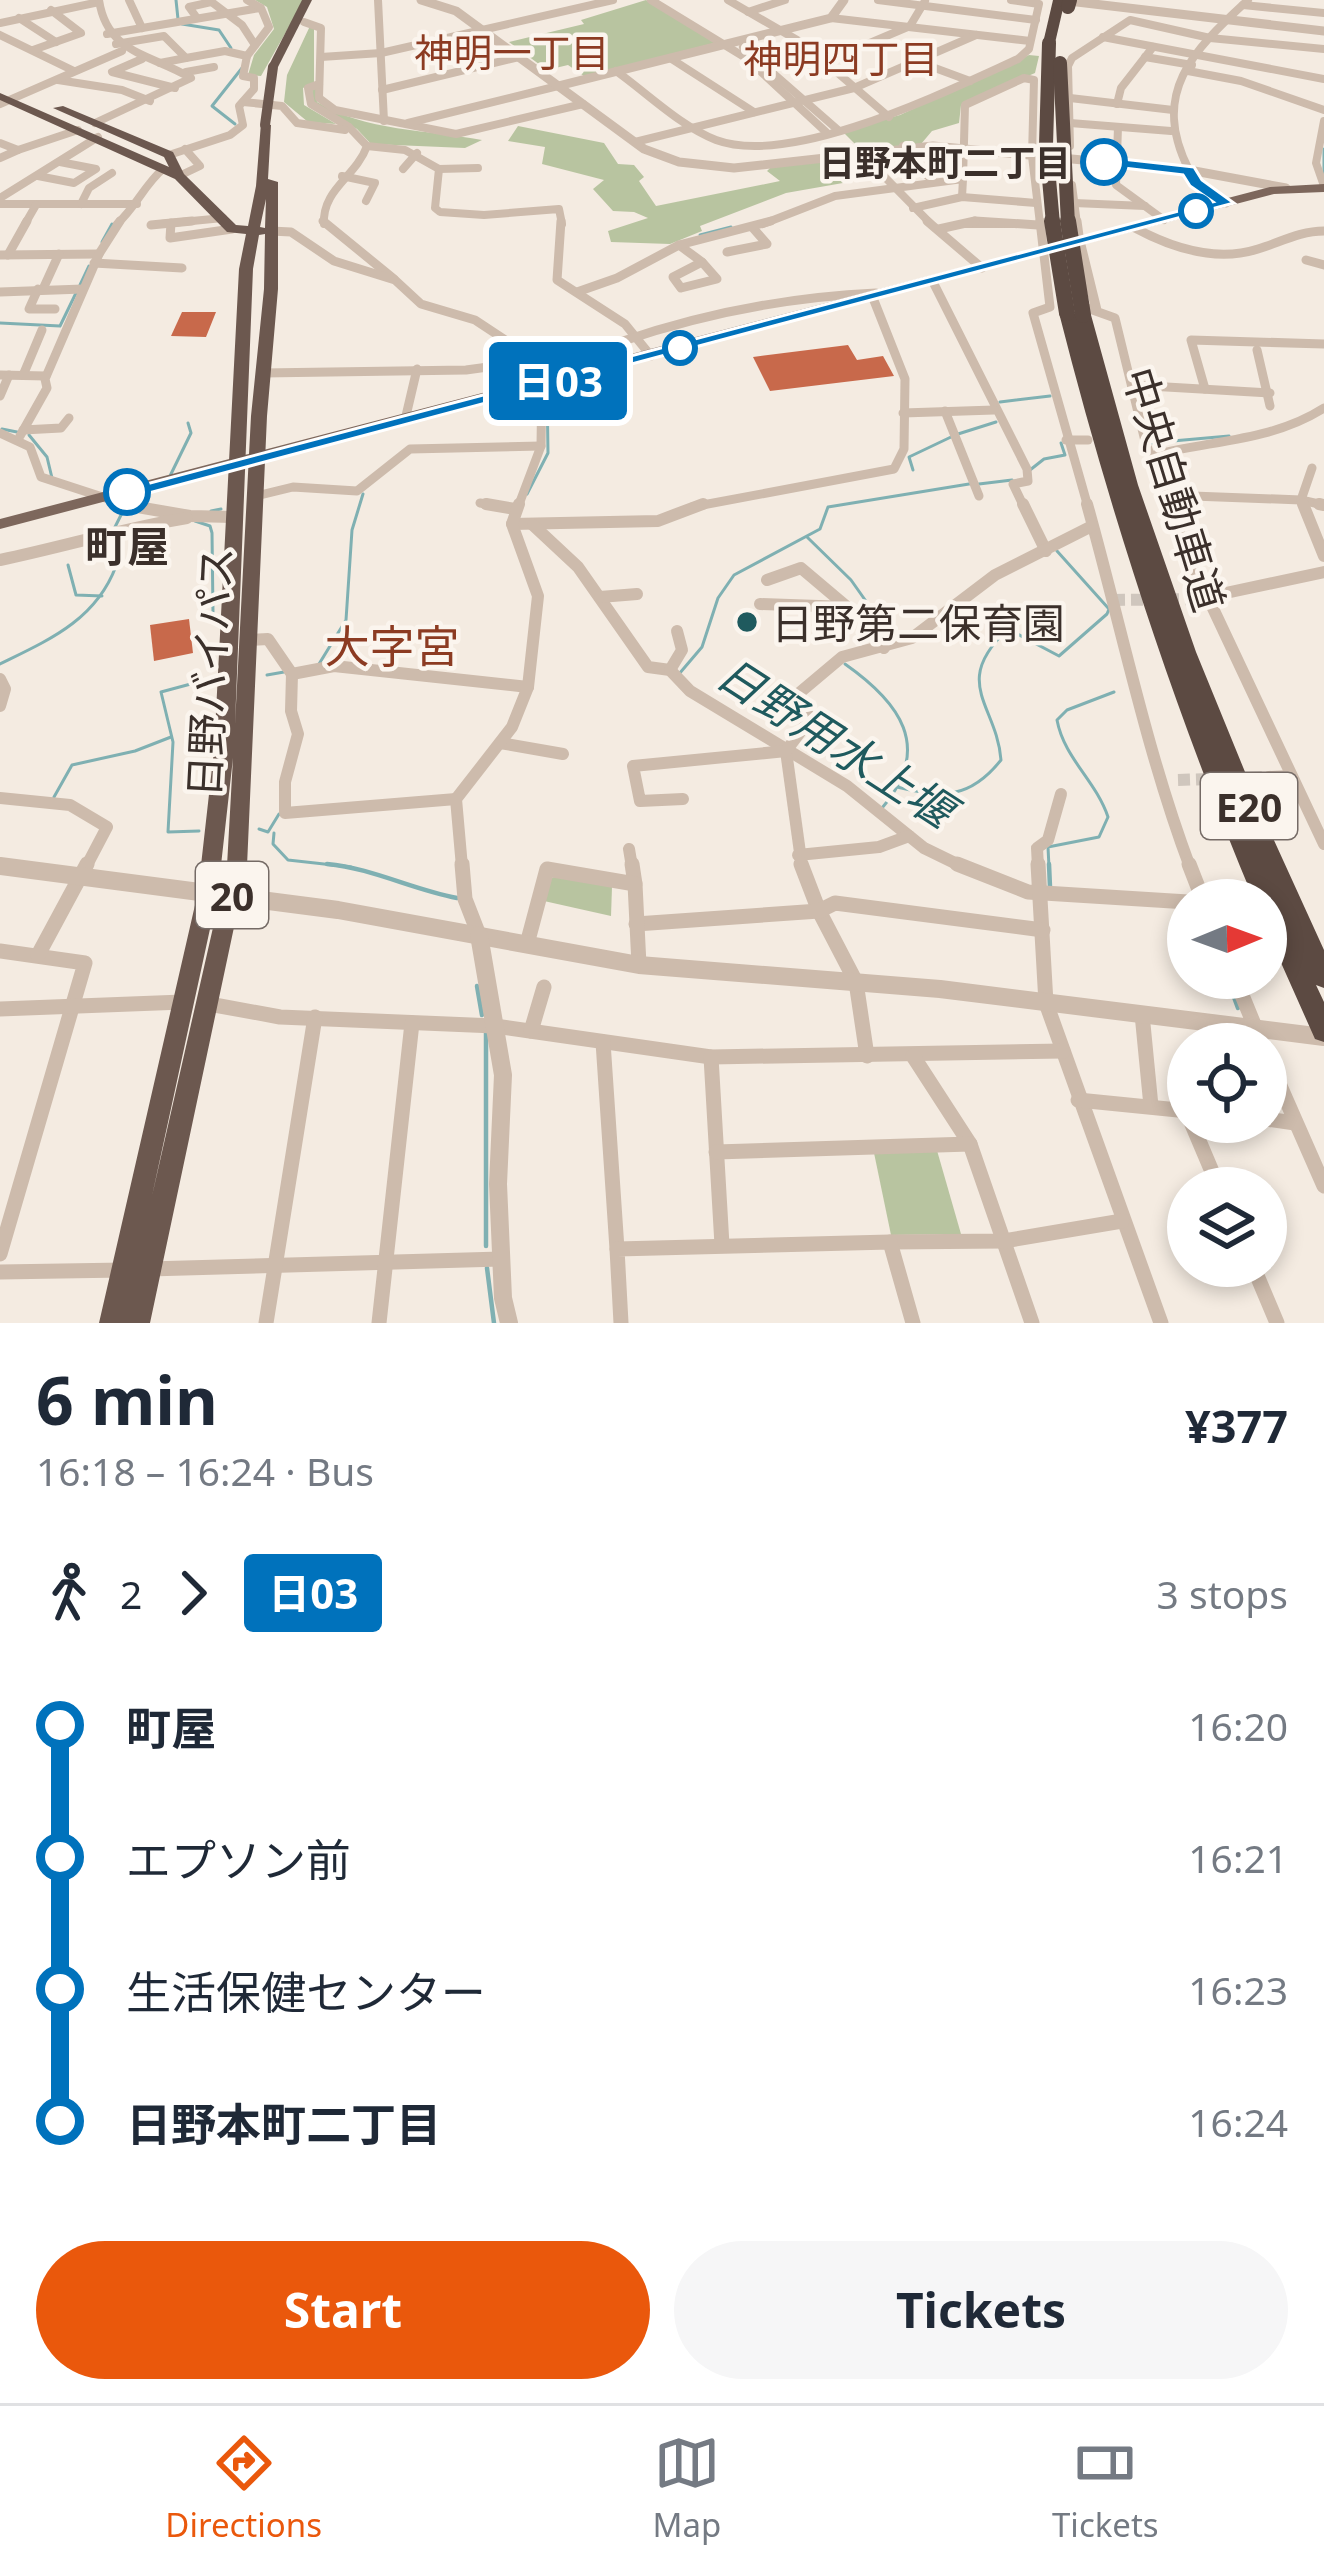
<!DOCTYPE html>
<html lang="en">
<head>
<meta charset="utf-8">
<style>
	:root { --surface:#fff; --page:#f6f6f7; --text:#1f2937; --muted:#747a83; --line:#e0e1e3; --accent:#ea580c }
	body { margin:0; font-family:"Noto Sans","Noto Sans JP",sans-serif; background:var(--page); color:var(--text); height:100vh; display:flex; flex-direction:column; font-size:45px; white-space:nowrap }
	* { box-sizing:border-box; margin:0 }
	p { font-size:39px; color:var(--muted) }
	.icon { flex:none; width:66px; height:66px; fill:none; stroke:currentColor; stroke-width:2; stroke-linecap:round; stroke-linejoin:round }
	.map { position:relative; height:1323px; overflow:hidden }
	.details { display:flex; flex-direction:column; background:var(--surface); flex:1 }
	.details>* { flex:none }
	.badge { padding:0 24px; border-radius:9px; font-size:42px; line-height:78px }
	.needle { width:78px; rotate:89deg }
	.tools { position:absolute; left:1167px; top:879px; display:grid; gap:24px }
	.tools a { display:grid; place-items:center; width:120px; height:120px; border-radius:50%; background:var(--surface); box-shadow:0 6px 18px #0003; font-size:60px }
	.map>.badge { position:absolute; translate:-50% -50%; box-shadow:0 0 0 6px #fff }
	.legs { display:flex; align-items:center; gap:18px; height:132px; padding:0 36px; font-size:39px }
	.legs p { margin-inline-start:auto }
	.head { display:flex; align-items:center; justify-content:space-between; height:204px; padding:0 36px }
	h1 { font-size:66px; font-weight:700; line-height:90px }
	.primary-button { display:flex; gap:24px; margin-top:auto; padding:24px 36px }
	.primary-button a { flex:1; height:138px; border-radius:72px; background:var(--accent); color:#fff; font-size:48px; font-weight:700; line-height:138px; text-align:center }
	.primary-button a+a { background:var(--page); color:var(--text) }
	ul { padding:0 36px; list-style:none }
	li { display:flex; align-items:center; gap:42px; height:132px; font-size:45px }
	li i { display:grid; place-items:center; width:18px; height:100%; margin:0 15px; background:currentColor }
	li i::after { content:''; width:30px; height:30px; margin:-15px; border:9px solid; border-radius:50%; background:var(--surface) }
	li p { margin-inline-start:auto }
	li:first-child i { background:linear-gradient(#0000 50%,currentColor 0) }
	li:last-child i { background:linear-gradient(currentColor 50%,#0000 0) }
	.tabs { display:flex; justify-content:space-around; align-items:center; height:168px; border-top:3px solid var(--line); background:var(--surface); font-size:33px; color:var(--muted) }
	.tabs a { display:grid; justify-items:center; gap:6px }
	.tabs .selected { color:var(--accent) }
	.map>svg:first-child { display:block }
</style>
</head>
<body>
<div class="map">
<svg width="1324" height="1323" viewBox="0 0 1324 1323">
	<rect width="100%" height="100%" fill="#f4ebe1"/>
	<g fill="#b8c4a0">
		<polygon points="255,0 304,0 261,76 248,75 254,55 274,29 267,7"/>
		<polygon points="646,0 715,43 584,76 568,65 547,70 509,42 584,24 581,20"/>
		<polygon points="310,26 314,28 314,83 303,88 304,105 336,124 308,122 284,102 287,75"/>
		<polygon points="1029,55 1039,56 1035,73 961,105 959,123 932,131 921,144 861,150 842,131 900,115"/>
		<path d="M316 87 317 102C364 131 429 130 482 140L465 148 371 144 357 129 313 103 312 89Z"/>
		<polygon points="518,126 604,143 618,164 634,165 644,177 639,181 656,206 780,181 767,171 770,168 860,156 877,177 786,193 700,226 702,231 670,244 611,242 608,231 648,218 634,212 613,211 593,189 604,180 542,164 545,147 508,141"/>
		<polygon points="554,877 612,887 611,916 544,901 549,879"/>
		<polygon points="936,1147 961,1234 891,1235 873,1148"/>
	</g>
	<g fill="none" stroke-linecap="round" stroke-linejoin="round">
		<g stroke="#7fb0b2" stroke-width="3">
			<polyline points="176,0 178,19"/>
			<polyline points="182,24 219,30 231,48"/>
			<polyline points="235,124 212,106 242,68"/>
			<polyline points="1324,149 1324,173"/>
			<polyline points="700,235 731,227"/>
			<polyline points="102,242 112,224"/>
			<polyline points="80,285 89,266"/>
			<polyline points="0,323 60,326 76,293"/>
			<polyline points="1000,402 1050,396"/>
			<polyline points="2,429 17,432"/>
			<polyline points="958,434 996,422"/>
			<polyline points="29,435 47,457 52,478"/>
			<polyline points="1150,443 1229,436"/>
			<polyline points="913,470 909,457 951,437"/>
			<polyline points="1030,470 1044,459 1065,455 1061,443"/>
			<polyline points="170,476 191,433 188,423"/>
			<polyline points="979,484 1012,480"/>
			<polyline points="527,494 548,453 547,387"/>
			<polyline points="138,500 155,489"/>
			<polyline points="211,511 221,509"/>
			<polyline points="195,521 210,526 212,533 213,613"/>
			<polyline points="114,529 123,511"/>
			<polyline points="807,537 851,580 875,614"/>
			<polyline points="68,565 76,595 102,596"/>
			<path d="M0 664C49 640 96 620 116 566L98 544"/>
			<polyline points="319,664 346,620 352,530 363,494"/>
			<path d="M845 664C899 702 934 747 882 808"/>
			<polyline points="679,674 702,647 718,598 734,575 820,529 828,507 969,484"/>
			<polyline points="267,675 284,672"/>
			<path d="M897 787C943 798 970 799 1001 760 997 705 950 683 1008 629L1059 656 1107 614 1109 609 1057 551"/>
			<polyline points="54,797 72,765 135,751 171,737"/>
			<polyline points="259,829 268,832 279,814"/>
			<polyline points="199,831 168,832 173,742 161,692 213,678"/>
			<polyline points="274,833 273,844 288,860 351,867"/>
			<path d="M1049 867 1048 847 1099 837 1108 817C1096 781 1064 758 1057 720L1067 710 1114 692"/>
		</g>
		<g stroke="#7fb0b2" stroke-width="4.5">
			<path d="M327 864C372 868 413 890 457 898"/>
			<polyline points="1049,864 1050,887"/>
			<polyline points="1227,978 1238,1008"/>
			<polyline points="477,986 482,1015"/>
			<polyline points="486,1033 486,1246"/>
			<polyline points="487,1268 494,1323"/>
		</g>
	</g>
	<g fill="#c8694b">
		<polygon points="182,312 216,312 206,337 171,336"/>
		<polygon points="848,345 857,360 883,356 894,376 770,391 753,357"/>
		<polygon points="189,619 193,653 154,661 150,625"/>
	</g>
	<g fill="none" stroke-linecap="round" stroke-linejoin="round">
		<g stroke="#cfc6bd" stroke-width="12" stroke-dasharray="12 6" stroke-linecap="butt">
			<polyline points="1113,600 1208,599"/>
			<polyline points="1178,780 1269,777"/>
		</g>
		<g stroke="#cdbbac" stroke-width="8">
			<polyline points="129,0 142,28"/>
			<polyline points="209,0 242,25 255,45"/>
			<polyline points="378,0 384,121"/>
			<polyline points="651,0 746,58 826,132"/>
			<polyline points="728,0 804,44 889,117"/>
			<polyline points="878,0 1036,20"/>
			<polyline points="1243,5 1324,13"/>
			<polyline points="748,12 785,0"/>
			<polyline points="19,18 56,42"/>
			<polyline points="197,18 189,7 211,2"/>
			<polyline points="831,18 1030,41"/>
			<polyline points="304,22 321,28 319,98 335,110 456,134 583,104"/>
			<polyline points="0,23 99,2"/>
			<polyline points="107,34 260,8"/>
			<polyline points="0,35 74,71"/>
			<polyline points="1103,37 1324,79"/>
			<polyline points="116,44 164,36 186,58 160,63"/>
			<polyline points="743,47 838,130"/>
			<polyline points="33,50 81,33 51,10"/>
			<polyline points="321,57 381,53 613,0"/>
			<polyline points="1145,57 1192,65"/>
			<polyline points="186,58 225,51 247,56"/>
			<polyline points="670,58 754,112"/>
			<polyline points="142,59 112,72 175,88"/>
			<polyline points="916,61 970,81"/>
			<polyline points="825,62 910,26 925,1"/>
			<path d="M616 71C647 93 680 126 716 140 792 168 947 91 1018 59L1029 49 1039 4 1011 0"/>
			<polyline points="1188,71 1241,81 1324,110"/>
			<polyline points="186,72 214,67"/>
			<polyline points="58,80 122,90 150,101"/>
			<path d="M319 84 308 88 311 104 349 127 367 146C356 177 322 189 324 224"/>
			<polyline points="382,90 519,57"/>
			<polyline points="1070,98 1173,110"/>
			<polyline points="243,102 282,106 297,123 345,130"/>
			<polyline points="0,104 122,51"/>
			<polyline points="1117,104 1121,88 1153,47"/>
			<polyline points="1324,121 1316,163 1324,186"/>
			<path d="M95 123 191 78C151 54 107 54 99 0"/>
			<polyline points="408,123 558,86"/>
			<polyline points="1070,123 1171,131"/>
			<polyline points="1118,127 1116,185 1164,220"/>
			<polyline points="635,142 854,88 976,35"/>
			<polyline points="0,143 18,150 0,158"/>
			<polyline points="367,146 405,150 439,169 435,208 440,212 484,215 559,209 562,224"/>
			<polyline points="903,146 909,162 933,180"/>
			<polyline points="1070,146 1068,66 1072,58 1130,20 1210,38 1324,49"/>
			<polyline points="18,150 78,130"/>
			<polyline points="860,152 931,224"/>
			<polyline points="169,155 230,135 243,125 239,106 254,89 254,78 243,76 247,56 269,27 261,8 247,0"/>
			<polyline points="403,169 417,153"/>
			<polyline points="439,169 478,168"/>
			<path d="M1189 170C1150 94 1192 51 1248 0"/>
			<polyline points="38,176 74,183 96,169 60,162"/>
			<polyline points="179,176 200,166 185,149"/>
			<polyline points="342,176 375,183 366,201"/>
			<polyline points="963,179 965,105 1024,78 1034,80 1032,156 1040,224"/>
			<polyline points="1072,185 1077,224"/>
			<polyline points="0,198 98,137"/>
			<polyline points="1074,203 1145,206"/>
			<polyline points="0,204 137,204"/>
			<polyline points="81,204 89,188 112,173"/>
			<polyline points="913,208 962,197 1036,203"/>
			<polyline points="25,224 36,205"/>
			<path d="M117 224C136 207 145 184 163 169"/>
			<polyline points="161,224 223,218"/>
			<polyline points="763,224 835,196 963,179 962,197"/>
			<polyline points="961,224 1022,224"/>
		</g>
		<g stroke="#cdbbac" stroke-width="9">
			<polyline points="323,221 394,279"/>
			<polyline points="561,221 557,280 625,324 651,356"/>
			<polyline points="927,221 982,268"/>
			<polyline points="975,221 1038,225"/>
			<polyline points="1040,221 1050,307 1033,313 1088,507"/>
			<polyline points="1077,221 1080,243"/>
			<polyline points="171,223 170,238 232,229"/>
			<polyline points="151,225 192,221"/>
			<path d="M1135 228C1172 248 1217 262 1258 249 1281 242 1300 231 1324 231"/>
			<polyline points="939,229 975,221"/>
			<polyline points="271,231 291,232 334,261 395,280 421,304 475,320 516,347 542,374 541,446 518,507"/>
			<polyline points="679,245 702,262"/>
			<polyline points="727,252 767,244 753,228"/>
			<polyline points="0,255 99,254"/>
			<polyline points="8,255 27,221"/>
			<polyline points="1306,260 1324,265"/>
			<polygon points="702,262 717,279 681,288 673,277"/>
			<polyline points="94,263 182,268"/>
			<polyline points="933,282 1027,469 1028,481 1013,484 1024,507"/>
			<polyline points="38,289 29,309 55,309"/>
			<polyline points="43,289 59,254"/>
			<polyline points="0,292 83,289"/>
			<polyline points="577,292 617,278 679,245 771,221"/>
			<polyline points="1087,308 1115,318 1145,441 1170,507"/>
			<polyline points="1257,350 1270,406"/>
			<polyline points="24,373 42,330"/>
			<polyline points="263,373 466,370 532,361"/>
			<path d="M542 374C570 367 593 351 620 342 702 314 789 297 876 293"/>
			<polyline points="0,375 46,376"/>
			<polyline points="1132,385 1270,393"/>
			<polyline points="1205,389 1191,340 1324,344"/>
			<polyline points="0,396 9,375"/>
			<polyline points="945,411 979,496"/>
			<polyline points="903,413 994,410"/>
			<polyline points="405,420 417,369"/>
			<polyline points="23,430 61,428 69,418"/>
			<polyline points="0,433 30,447 41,477 133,507"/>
			<polyline points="20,436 47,388 45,379 99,254 120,221"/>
			<polyline points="1066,440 1088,440"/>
			<path d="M1150 456C1209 440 1271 442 1324 408"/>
			<polyline points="1166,495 1301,500 1312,468"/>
			<polyline points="256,496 293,487 357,491 410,449 541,446"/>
			<polyline points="1301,500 1304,507"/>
			<polyline points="1301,500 1324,505"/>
			<polyline points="480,503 503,507"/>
			<polyline points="692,507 894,469 904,449 905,379 873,298"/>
		</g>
		<g stroke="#cdbbac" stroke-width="12">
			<polyline points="120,504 190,516 233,517"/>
			<polyline points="486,504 515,509"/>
			<polyline points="1023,504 1046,551"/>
			<path d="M1087 504C1121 625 1146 750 1190 867"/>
			<polyline points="1168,504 1186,551 1324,844"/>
			<polyline points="1303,504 1324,556"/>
			<polyline points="1319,504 1324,505"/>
			<polyline points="512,524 658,521 703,504"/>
			<polyline points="533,525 578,567 648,667 670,670 690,691 847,786 924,848 963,867"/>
			<path d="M0 560C63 547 124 528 187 518"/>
			<polyline points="767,580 801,568 846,606"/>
			<polyline points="600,597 637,594"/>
			<polyline points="1207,597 1324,572"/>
			<polyline points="760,604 847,607 875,622 884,648"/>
			<polyline points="248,640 268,639 292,674 291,711 298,734 285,782 285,813 456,799"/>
			<polyline points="670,670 682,650 677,631"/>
			<polyline points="292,674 334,666 528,687"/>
			<polyline points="0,679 5,689 0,706"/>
			<polyline points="500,743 563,754"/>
			<polyline points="786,751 802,867"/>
			<polyline points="1269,777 1291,776"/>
			<polyline points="0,798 70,805 107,827 86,867"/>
			<polyline points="683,799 640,801 633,766 786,751 810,719 798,694 842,657 912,638 995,575 1092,526"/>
			<polyline points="629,849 632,867"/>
			<polyline points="798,855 879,847 909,836"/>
			<polyline points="462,867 456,799 512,727 528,687 538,596 512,524 519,504"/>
			<polyline points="1038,867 1037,848 1048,840 1061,794"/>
		</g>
		<g stroke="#cdbbac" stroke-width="15">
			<polyline points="462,864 465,899 479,935"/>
			<polyline points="632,864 635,884"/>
			<polyline points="801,864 819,911 856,982 867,1056"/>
			<polyline points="957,864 1028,892 1188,902"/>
			<polyline points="1038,864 1046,1003 1161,1323"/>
			<polyline points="1189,864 1203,900"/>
			<polyline points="636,924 819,911 835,903 1043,930"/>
			<polyline points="527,944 547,869 635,884 639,965"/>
			<polyline points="0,951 85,963 0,1254"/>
			<polyline points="38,955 87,864"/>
			<polyline points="1235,978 1262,1044"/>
			<polyline points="209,1004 280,1017 495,1026 711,1057 1063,1051"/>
			<polyline points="0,1009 183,1002"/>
			<polyline points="1142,1014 1151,1106"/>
			<polyline points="531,1031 544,987"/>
			<polyline points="603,1042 617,1249"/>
			<polyline points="1266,1054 1324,1186"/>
			<polyline points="913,1056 970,1144 1032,1323"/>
			<polyline points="711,1057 722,1245"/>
			<polyline points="1078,1100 1188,1111"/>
			<polyline points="1266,1119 1295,1123"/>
			<polyline points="1191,1122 1219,1188"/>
			<polyline points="716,1152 970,1144"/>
			<polyline points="890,1242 1004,1241 1122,1221"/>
			<polyline points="1253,1266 1277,1323"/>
			<polyline points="149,1269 501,1259"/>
			<polyline points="0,1272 124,1270"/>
			<polyline points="266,1323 315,1017"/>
			<polyline points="379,1323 412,1023"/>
			<polyline points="621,1323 617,1249 890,1242 913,1323"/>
		</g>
		<g stroke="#cdbbac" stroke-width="9">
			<polyline points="421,0 456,11 644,149 679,162 734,168 933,146 1189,170 1286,188"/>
			<polyline points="1060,0 1324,31"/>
			<polyline points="558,86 831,18 844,0"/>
			<polyline points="1189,170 1196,183 1226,203"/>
		</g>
		<polyline stroke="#cdbbac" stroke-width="10" points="1080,243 1096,308"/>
		<polyline stroke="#cdbbac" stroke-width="14" points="0,866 7,867"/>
		<g stroke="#cdbbac" stroke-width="18">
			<polyline points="0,866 338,910 639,965 940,989 1324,1037"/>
			<polyline points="479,935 503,1075 498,1184 503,1298 509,1323"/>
		</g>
		<polygon fill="#7d675c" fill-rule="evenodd" points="1324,184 1324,192 1274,194 0,529 0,519 1270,187"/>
		<g fill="#6c584f" fill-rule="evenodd">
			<polygon points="302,0 312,0 278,67 269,69 268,67"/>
			<path d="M0 93 169 167 164 157 53 108 63 106 173 152 184 174 236 225 248 226 256 186 261 123 271 125 268 179 278 182V289L267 416 247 866 150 1323H99L198 892 214 750 239 269 246 234 227 232 175 179 0 100ZM266 199 265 228 260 227ZM265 234 264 289 251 416 235 724 253 269 259 235ZM233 758 227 866 152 1196 218 892Z"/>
		</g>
		<g fill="#5c4a42" fill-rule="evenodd">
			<polygon points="1053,0 1065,0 1055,43 1049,47 1043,43"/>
			<path d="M1067 308 1075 314 1083 310 1091 315 1138 485 1196 652 1263 816 1324 950V988L1316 985 1324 1002V1042L1315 1039 1266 929V900H1254C1174 709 1110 514 1059 313Z"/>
		</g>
		<polyline stroke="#6c584f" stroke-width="10" points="265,125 273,67"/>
		<g stroke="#5c4a42" stroke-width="14">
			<polyline points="1068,7 1070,0"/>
			<polyline points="1049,43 1046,145 1053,224"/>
			<polyline points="1060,63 1068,224"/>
		</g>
		<g stroke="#5c4a42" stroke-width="16">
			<polyline points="1052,221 1067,313"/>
			<polyline points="1068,221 1083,315"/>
		</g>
	</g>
	<polygon fill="#0072bc" stroke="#fff" stroke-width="3" points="1104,157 1194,167 1202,180 1234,203 134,497 116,492 1213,202 1190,186 1183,175 1098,165 1096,162"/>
	<g fill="#fff" stroke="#0072bc" stroke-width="6">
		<circle cx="1104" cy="162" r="21"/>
		<circle cx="1196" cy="211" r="15"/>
		<circle cx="680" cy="348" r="15"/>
		<circle cx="127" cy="492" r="21"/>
	</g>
	<circle fill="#1f5a5e" stroke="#fbf5ee" stroke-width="4.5" cx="747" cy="622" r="12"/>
	<g text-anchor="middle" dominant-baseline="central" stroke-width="9" stroke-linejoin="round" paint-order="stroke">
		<g font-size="36" font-weight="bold" fill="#3b302b" stroke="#fbf5ee" text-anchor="end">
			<text x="1071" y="162">日野本町二丁目</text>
		</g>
		<g font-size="39" fill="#8c3b22" stroke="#fbf5ee">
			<text x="512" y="51">神明一丁目</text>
			<text x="841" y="57">神明四丁目</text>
		</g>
		<g fill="#fbf5ee" stroke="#756b66" stroke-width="3">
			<rect x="1201" y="773" width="96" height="66" rx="9"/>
			<rect x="196" y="862" width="72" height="66" rx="9"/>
		</g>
		<g font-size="39" font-weight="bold" fill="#3b302b">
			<text x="1249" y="806">E20</text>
			<text x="232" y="895">20</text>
		</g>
		<g font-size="42" fill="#3b302b" stroke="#fbf5ee">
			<text transform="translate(1175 489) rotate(73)">中央自動車道</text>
			<text transform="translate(209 672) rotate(-87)">日野バイパス</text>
		</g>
		<g font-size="42" font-weight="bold" fill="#3b302b" stroke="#fbf5ee">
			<text x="127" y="545">町屋</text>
		</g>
		<g font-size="42" fill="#3b302b" stroke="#fbf5ee" text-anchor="start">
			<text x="771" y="622">日野第二保育園</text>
		</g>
		<g font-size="45" fill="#8c3b22" stroke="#fbf5ee">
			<text x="392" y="645">大字宮</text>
		</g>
		<g font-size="45" font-style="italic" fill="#1f5a5e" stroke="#fbf5ee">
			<text transform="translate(836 741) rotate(33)">日野用水上堰</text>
		</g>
	</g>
</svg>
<div class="tools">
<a><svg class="needle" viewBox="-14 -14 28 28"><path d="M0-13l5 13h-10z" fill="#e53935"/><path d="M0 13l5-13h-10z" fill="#747a83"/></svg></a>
<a><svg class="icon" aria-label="locate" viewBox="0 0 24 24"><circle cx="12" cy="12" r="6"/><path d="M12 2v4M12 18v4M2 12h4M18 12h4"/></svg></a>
<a><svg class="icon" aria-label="layers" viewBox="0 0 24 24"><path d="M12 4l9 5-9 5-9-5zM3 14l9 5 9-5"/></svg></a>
</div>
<b class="badge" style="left:558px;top:381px;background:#0072bc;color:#fff">日03</b>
</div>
<section class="details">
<div class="head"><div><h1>6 min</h1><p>16:18 – 16:24 · Bus</p></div><b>¥377</b></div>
<div class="legs"><svg class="icon" aria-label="walk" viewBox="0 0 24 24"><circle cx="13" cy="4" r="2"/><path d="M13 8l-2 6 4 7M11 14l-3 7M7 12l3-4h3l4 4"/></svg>2<svg class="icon" aria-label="forward" viewBox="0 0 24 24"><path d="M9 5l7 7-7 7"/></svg><b class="badge" style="background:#0072bc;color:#fff">日03</b><p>3 stops</p></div>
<ul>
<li><i style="color:#0072bc"></i><b>町屋</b><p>16:20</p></li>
<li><i style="color:#0072bc"></i><span>エプソン前</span><p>16:21</p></li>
<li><i style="color:#0072bc"></i><span>生活保健センター</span><p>16:23</p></li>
<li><i style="color:#0072bc"></i><b>日野本町二丁目</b><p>16:24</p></li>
</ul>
<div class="primary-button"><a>Start</a><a>Tickets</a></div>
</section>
<nav class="tabs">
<a class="selected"><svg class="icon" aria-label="directions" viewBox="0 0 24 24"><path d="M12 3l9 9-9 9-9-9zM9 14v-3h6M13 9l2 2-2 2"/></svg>Directions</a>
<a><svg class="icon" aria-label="map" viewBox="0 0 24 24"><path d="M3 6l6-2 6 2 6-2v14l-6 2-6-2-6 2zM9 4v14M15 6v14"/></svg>Map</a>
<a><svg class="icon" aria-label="tickets" viewBox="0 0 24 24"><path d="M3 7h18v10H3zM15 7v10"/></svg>Tickets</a>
</nav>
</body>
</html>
